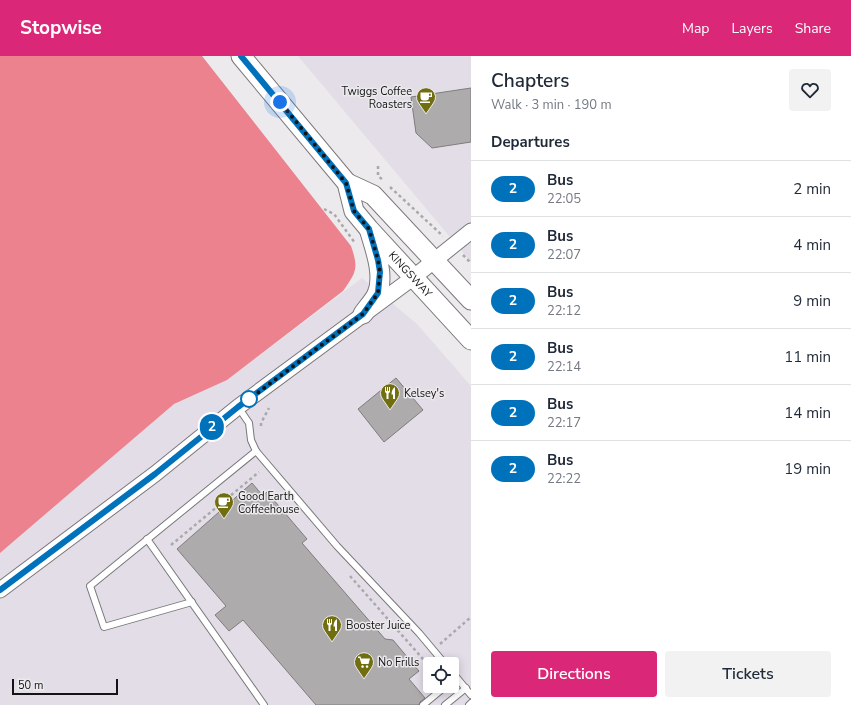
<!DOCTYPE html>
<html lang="en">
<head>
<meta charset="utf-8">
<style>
	:root { --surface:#fff; --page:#f2f2f3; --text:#1f2937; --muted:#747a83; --line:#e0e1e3; --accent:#db2777 }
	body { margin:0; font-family:"Nunito Sans",sans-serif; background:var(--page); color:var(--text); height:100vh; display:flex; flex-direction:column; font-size:15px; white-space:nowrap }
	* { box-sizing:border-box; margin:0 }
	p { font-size:13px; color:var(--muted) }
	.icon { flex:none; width:22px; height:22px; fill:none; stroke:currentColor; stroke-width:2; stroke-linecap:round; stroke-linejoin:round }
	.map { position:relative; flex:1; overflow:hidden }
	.panel { display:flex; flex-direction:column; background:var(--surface); width:380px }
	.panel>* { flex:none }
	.badge { padding:0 8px; border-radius:13px; font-size:14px; line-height:26px }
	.controls { position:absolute; left:423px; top:601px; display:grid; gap:8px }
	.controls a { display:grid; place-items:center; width:36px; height:36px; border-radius:4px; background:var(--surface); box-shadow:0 2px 10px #0003; font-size:20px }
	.scale { position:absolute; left:12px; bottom:10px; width:106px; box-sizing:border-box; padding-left:4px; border:2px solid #141415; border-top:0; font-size:11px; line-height:14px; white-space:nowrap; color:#141415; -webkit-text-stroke:3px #eceaed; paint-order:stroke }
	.you { position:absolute; width:20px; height:20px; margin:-10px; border:3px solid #fff; border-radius:50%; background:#1a73e8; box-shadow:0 0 0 6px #1a73e833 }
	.map>.badge { position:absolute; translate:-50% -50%; box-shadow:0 0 0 2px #fff }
	h2 { padding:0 20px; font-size:15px; line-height:36px }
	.round { display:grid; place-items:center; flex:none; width:42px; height:42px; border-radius:4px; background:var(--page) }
	.head { display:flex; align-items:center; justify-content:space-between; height:68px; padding:0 20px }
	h1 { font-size:19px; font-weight:600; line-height:30px }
	.cta { display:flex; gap:8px; margin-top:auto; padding:8px 20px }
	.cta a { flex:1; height:46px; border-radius:4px; background:var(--accent); color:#fff; font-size:16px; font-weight:600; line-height:46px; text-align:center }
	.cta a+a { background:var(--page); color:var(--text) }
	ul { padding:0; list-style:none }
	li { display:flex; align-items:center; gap:12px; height:56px; padding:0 20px; border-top:1px solid var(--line) }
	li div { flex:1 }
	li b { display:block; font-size:15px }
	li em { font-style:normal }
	li .badge { min-width:44px; font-weight:700; text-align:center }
	header { display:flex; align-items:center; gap:24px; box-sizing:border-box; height:56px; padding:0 20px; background:var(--accent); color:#fff }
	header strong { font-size:19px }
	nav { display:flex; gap:22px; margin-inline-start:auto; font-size:14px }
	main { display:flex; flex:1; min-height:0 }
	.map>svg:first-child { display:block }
</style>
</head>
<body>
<header>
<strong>Stopwise</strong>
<nav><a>Map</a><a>Layers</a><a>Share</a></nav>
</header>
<main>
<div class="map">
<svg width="471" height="649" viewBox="0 0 471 649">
	<rect width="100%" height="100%" fill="#eceaed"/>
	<g fill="#e3dde7" fill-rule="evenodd">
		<polygon points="298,0 471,0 471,206"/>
		<path d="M362 222 417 268 471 330V649H0V495L14 485 174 348 227 324ZM430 608H452V630H430Z"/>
	</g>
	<path fill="#eb828e" d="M0 0H202L351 190C359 213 356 216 343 235L227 324 174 348 0 497Z"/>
	<g fill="#aeabad" stroke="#7f7c7e">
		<polygon points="471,32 471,86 432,92 416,77 411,41"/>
		<polygon points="396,322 423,354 384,386 358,353"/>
		<polygon points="252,427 263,440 267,436 307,483 302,487 385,583 393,584 419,615 409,623 425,642 420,646 419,649 316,649 243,564 229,575 215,559 226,550 177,493"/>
	</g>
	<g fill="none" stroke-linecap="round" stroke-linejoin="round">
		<defs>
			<g id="service">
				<polyline points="238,351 249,367 251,384 256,395 337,490 419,577 445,608"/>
				<polyline points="147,483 264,649"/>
				<polyline points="192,546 104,571 90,530 256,395"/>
				<polyline points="452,616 471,639"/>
				<polyline points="423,649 446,630"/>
				<polyline points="445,649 466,632"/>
				<polyline points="469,649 471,647"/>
			</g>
			<polyline id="tertiary" points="0,534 155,418 238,351 414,221 471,175"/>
			<g id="primary">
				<path id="s1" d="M241 0 347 127 354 155 369 173 471 284"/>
				<polyline points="347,127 373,139 471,244"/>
				<path d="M363 258C367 252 374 245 377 238 385 220 375 193 370 176"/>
			</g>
		</defs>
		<use href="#service" stroke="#7a787b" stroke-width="8"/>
		<use href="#tertiary" stroke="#7a787b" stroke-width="17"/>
		<use href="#primary" stroke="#7a787b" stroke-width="21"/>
		<g stroke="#a9a8aa" stroke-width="2.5" stroke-dasharray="3 3" stroke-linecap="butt">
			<polyline points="378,110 378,120 383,124"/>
			<polyline points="390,131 443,180"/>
			<polyline points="324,153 334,158 355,187"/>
			<polyline points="463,199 471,207"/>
			<polyline points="261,370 261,367 269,352"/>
			<polyline points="171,489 259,416"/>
			<polyline points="350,520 430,611"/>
			<polyline points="440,588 471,561"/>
		</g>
		<use href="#service" stroke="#fff" stroke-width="6"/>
		<use href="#tertiary" stroke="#fff" stroke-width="15"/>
		<use href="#primary" stroke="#fff" stroke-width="19"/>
	</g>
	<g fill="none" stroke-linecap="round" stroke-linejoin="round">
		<defs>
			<polyline id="line" points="0,534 155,418 238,351 363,258 378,237 379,226 380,216 378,204 369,173 354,155 346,127 241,0"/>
		</defs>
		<use href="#line" stroke="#fff" stroke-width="9"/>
		<use href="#line" stroke="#0072bc" stroke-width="6"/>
		<polyline stroke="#141415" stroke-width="4" stroke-dasharray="0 7.2" points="249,343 248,344 363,258 378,237 379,226 380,216 378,204 369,173 354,155 346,127 280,46"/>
	</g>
	<defs>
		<symbol id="cafe-pin" viewBox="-11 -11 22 30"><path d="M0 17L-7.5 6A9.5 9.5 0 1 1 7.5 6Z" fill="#706e0f" stroke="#eceaed"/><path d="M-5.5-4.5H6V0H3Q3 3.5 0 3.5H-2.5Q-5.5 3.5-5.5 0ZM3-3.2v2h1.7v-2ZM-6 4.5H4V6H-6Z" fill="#fff"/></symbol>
		<symbol id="restaurant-pin" viewBox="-11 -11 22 30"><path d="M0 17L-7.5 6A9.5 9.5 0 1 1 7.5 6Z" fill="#706e0f" stroke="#eceaed"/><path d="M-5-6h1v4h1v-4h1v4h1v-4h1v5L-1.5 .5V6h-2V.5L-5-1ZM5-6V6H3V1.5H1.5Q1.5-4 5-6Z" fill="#fff"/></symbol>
		<symbol id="supermarket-pin" viewBox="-11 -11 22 30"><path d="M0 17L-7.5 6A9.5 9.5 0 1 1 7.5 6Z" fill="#706e0f" stroke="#eceaed"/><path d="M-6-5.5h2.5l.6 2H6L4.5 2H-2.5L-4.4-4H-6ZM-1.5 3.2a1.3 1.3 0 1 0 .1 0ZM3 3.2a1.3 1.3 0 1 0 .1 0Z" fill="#fff"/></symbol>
	</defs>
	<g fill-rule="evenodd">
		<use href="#cafe-pin" x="415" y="30" width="22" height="30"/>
		<use href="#restaurant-pin" x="379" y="326" width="22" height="30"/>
		<use href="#cafe-pin" x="213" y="435" width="22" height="30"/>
		<use href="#restaurant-pin" x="321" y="558" width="22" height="30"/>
		<use href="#supermarket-pin" x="353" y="595" width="22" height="30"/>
	</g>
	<circle fill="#fff" stroke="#0072bc" stroke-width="2" cx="249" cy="343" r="8"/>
	<g text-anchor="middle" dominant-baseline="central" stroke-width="3" stroke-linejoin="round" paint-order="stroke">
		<g font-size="11" fill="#141415" stroke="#eceaed" text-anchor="start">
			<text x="412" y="35" text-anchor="end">Twiggs Coffee<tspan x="412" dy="13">Roasters</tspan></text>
			<text x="404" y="337">Kelsey's</text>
			<text x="238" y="440">Good Earth<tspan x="238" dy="13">Coffeehouse</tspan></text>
			<text x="346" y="569">Booster Juice</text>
			<text x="378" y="606">No Frills</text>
		</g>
		<g font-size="11" fill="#141415" stroke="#eceaed">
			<text stroke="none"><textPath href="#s1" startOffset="279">KINGSWAY</textPath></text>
		</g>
	</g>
</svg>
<div class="controls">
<a><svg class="icon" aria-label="locate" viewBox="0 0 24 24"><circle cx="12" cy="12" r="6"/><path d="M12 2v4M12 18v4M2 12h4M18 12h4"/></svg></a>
</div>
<div class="scale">50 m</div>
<div class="you" style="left:280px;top:46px"></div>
<b class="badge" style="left:212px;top:371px;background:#0072bc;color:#fff">2</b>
</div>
<section class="panel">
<div class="head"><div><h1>Chapters</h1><p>Walk · 3 min · 190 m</p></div><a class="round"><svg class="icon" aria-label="heart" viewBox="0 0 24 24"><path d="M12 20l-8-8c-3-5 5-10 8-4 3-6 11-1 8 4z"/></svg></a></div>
<h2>Departures</h2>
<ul>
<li><span class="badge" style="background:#0072bc;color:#fff">2</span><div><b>Bus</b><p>22:05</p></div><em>2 min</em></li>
<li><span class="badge" style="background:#0072bc;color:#fff">2</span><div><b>Bus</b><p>22:07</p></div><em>4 min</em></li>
<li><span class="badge" style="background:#0072bc;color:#fff">2</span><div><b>Bus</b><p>22:12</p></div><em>9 min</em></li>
<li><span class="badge" style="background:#0072bc;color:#fff">2</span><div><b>Bus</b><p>22:14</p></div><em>11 min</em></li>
<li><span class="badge" style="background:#0072bc;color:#fff">2</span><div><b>Bus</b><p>22:17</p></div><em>14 min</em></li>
<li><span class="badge" style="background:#0072bc;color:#fff">2</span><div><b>Bus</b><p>22:22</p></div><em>19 min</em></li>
</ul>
<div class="cta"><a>Directions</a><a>Tickets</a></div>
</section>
</main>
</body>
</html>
